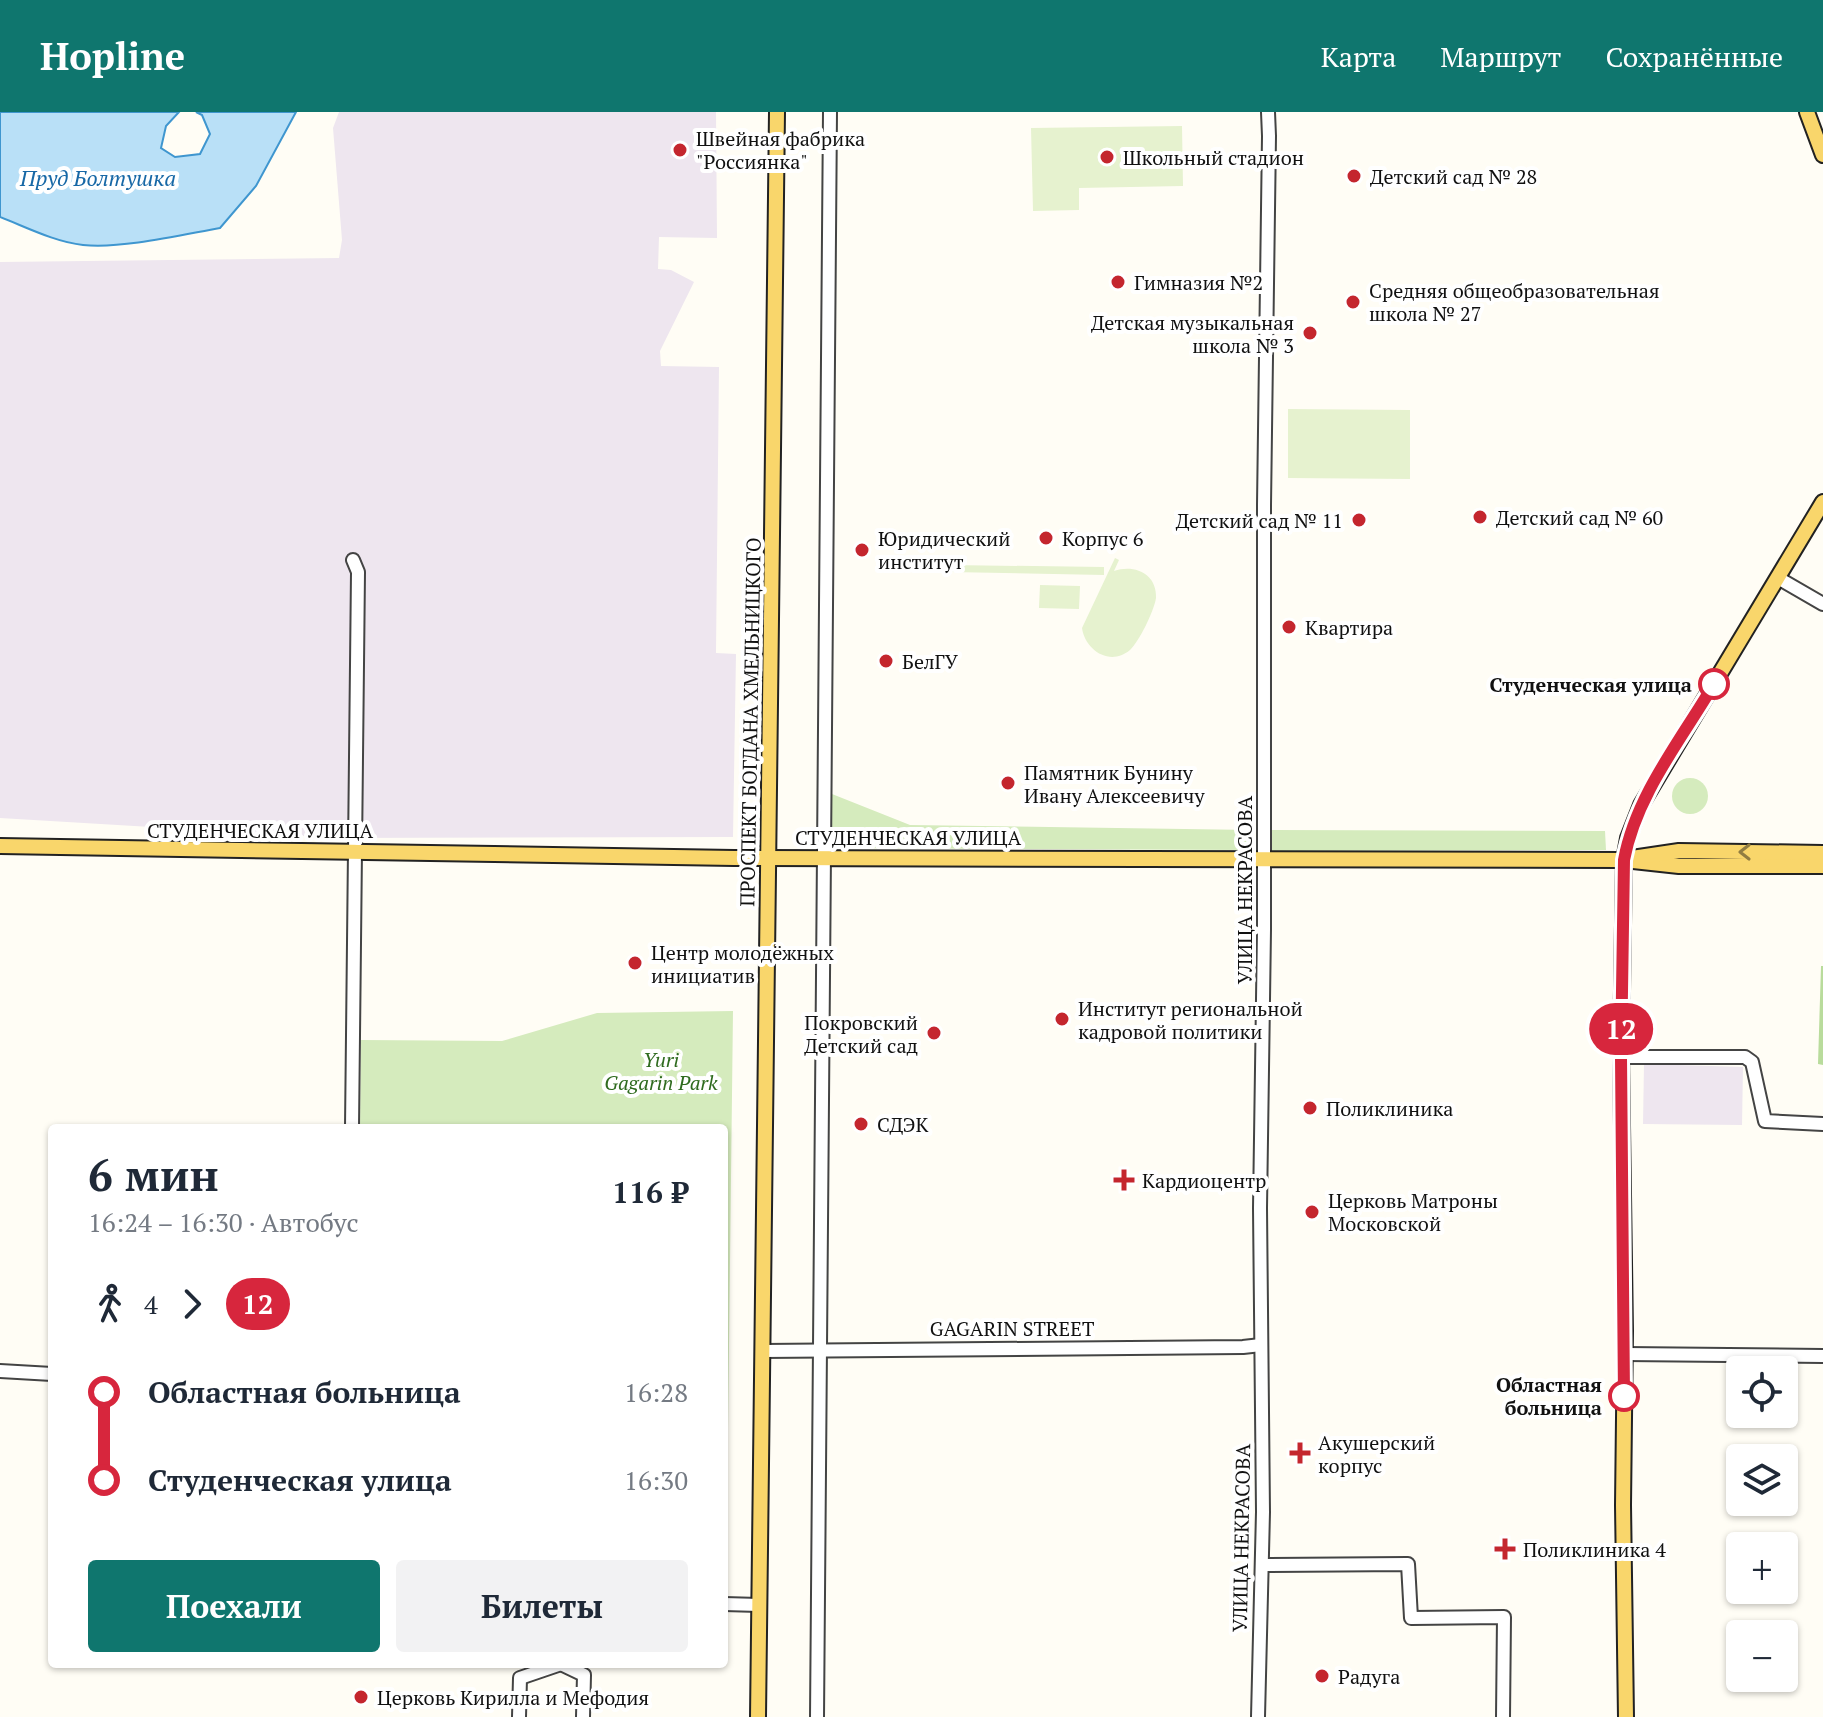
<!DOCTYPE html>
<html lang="ru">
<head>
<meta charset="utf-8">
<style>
	:root { --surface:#fff; --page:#f2f2f3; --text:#1f2937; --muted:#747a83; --accent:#0f766e }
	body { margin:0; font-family:"PT Serif",serif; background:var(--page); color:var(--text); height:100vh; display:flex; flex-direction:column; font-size:30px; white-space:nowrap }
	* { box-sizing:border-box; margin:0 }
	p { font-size:26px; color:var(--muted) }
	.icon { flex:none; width:44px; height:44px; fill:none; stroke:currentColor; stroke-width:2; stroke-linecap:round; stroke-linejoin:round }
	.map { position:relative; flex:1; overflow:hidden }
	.panel { position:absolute; left:48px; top:1012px; width:680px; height:544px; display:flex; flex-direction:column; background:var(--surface); border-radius:8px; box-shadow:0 2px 6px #0004 }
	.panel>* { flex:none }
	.badge { padding:0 16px; border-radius:26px; font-size:28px; line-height:52px }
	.controls { position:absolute; left:1726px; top:1244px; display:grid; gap:16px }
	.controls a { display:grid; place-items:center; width:72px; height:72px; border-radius:8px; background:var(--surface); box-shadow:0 2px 6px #0004; font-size:40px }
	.map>.badge { position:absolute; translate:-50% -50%; box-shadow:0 0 0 4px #fff }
	.legs { display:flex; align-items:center; gap:12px; height:88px; padding:0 40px; font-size:26px }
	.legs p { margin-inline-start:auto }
	.overview { display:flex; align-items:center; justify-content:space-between; height:136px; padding:0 40px }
	h1 { font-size:44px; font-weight:700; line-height:60px }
	.action { display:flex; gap:16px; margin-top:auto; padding:16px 40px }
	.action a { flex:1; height:92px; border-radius:8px; background:var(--accent); color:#fff; font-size:32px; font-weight:700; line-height:92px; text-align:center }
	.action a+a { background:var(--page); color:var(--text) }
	ul { padding:0 40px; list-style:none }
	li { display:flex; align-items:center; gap:28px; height:88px; font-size:30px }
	li i { display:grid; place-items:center; width:12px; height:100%; margin:0 10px; background:currentColor }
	li i::after { content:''; width:20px; height:20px; margin:-10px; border:6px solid; border-radius:50%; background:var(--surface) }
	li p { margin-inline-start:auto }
	li:first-child i { background:linear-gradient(#0000 50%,currentColor 0) }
	li:last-child i { background:linear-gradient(currentColor 50%,#0000 0) }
	header { display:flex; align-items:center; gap:48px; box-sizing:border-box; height:112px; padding:0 40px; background:var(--accent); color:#fff }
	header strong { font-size:38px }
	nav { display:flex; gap:44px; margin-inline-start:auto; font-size:28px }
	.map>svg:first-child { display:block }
</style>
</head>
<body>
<header>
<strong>Hopline</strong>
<nav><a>Карта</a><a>Маршрут</a><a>Сохранённые</a></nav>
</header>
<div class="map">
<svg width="1823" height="1605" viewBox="0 0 1823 1605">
	<rect width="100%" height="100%" fill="#fffdf5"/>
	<g fill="#eee6ef">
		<polygon points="339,0 716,0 717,126 659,125 658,157 671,158 694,170 660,239 661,254 719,255 716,541 736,542 733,725 336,726 0,706 0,150 339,146 342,128 333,16"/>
		<polygon points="1644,952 1743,955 1742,1013 1643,1012"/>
	</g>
	<g fill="#d5ebbd">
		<circle cx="1690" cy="684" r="18"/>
		<polygon points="832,682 910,713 1252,718 1251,738 832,736"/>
		<polygon points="1272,718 1605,719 1606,738 1272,739"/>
		<polygon points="733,899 726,1485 724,1485 724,1016 360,1016 361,928 502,929 597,901"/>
	</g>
	<polygon fill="#b9dc9c" points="1821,854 1823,854 1823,953 1818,952"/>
	<g fill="#e6f2cf">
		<polygon points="1182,14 1183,74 1079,76 1079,98 1033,99 1031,16"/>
		<polygon points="1288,297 1410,298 1410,367 1288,366"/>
		<path d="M1115 446 1119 448 1114 459C1135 452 1157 462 1156 486 1154 499 1139 530 1130 538 1110 555 1085 538 1082 516Z"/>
		<polygon points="951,453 1104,455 1104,463 950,460"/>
		<polygon points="1040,473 1080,474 1079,497 1039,496"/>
	</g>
	<path fill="#b9e0f7" stroke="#3f96cf" stroke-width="2" d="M0 0H179L166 14 161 36 175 45 200 42 210 22 202 3 196 0H296L256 74 220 116C181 123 122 137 83 133 55 130 26 115 0 105Z"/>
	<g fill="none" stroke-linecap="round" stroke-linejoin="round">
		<defs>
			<g id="minor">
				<polyline points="1778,466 1823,492"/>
				<polyline points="1621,945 1745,945 1752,950 1765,1009 1823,1012"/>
				<polyline points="352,1016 358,460 353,448"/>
				<polyline points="763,1239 1243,1235 1261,1233"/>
				<polyline points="1625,1242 1823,1244"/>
				<polyline points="0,1259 52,1262"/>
				<polyline points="1262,1453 1408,1452 1411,1506 1504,1505 1503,1605"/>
				<polyline points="724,1492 759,1493"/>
				<polyline points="561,1552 584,1563 583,1605"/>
				<polyline points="519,1605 520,1566 561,1552"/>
				<polyline points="817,1605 830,0"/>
				<polyline points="1258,1605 1263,1400 1260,1096 1264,818 1264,393 1269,24 1268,0"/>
			</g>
			<g id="major">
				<polyline points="1807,0 1823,43"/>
				<polyline points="0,734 734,746 1624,748 1679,754 1823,754"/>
				<polyline points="1632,746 1679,739 1823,741"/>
				<polyline points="758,1605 777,0"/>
				<polyline points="1626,1605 1623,1393 1625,1219 1621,945 1624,748 1628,726 1641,693 1823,390"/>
			</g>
		</defs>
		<use href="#minor" stroke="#444" stroke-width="16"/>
		<use href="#major" stroke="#222" stroke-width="18"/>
		<use href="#minor" stroke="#fff" stroke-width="12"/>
		<use href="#major" stroke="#f9d66b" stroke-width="14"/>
	</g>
	<defs><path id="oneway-chevron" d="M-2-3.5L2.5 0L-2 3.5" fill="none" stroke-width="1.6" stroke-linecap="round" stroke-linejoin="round" transform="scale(2)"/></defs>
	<use stroke="#917d42" href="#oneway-chevron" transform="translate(1745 740) rotate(-180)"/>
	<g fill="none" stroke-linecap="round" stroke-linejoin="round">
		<defs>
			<path id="line-1" d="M1624 1284 1621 945 1624 748C1636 683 1681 628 1714 572"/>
		</defs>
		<use href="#line-1" stroke="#fff" stroke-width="18"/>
		<use href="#line-1" stroke="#d7263d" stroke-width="12"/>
	</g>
	<g fill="#c4262e" stroke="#fff" stroke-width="3">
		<circle cx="680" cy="38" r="8"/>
		<circle cx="1107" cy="45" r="8"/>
		<circle cx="1354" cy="64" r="8"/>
		<circle cx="1118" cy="170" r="8"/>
		<circle cx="1353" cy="190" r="8"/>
		<circle cx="1310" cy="221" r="8"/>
		<circle cx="1480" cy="405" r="8"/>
		<circle cx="1359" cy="408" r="8"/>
		<circle cx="1046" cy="426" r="8"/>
		<circle cx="862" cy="438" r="8"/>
		<circle cx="1289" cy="515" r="8"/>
		<circle cx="886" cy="549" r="8"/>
		<circle cx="1008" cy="671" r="8"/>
		<circle cx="635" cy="851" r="8"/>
		<circle cx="1062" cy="907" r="8"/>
		<circle cx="934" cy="921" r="8"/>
		<circle cx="1310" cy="996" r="8"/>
		<circle cx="861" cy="1012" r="8"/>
		<path d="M1120 1056h8v8h8v8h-8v8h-8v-8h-8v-8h8z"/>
		<circle cx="1312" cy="1100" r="8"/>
		<path d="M1296 1329h8v8h8v8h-8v8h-8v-8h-8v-8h8z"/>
		<path d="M1501 1425h8v8h8v8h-8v8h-8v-8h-8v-8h8z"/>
		<circle cx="1322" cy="1564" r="8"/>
		<circle cx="361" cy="1585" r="8"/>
	</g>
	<g fill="#fff" stroke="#d7263d" stroke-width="4">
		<circle cx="1714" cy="572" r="14"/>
		<circle cx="1624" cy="1284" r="14"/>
	</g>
	<g text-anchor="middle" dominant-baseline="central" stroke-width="8" stroke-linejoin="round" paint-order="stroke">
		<g font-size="20" fill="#111" stroke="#fff" text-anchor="start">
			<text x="696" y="26">Швейная фабрика<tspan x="696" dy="23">"Россиянка"</tspan></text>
			<text x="1123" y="45">Школьный стадион</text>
			<text x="1370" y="64">Детский сад № 28</text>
			<text x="1134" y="170">Гимназия №2</text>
			<text x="1369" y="178">Средняя общеобразовательная<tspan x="1369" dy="23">школа № 27</tspan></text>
			<text x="1294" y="210" text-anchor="end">Детская музыкальная<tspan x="1294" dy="23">школа № 3</tspan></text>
			<text x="1496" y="405">Детский сад № 60</text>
			<text x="1343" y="408" text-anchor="end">Детский сад № 11</text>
			<text x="878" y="426">Юридический<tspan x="878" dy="23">институт</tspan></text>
			<text x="1062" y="426">Корпус 6</text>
			<text x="1305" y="515">Квартира</text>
			<text x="902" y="549">БелГУ</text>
			<text x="1024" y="660">Памятник Бунину<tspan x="1024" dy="23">Ивану Алексеевичу</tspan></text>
			<text x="651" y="840">Центр молодёжных<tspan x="651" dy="23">инициатив</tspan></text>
			<text x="1078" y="896">Институт региональной<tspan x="1078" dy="23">кадровой политики</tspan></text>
			<text x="918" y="910" text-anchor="end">Покровский<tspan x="918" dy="23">Детский сад</tspan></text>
			<text x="1326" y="996">Поликлиника</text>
			<text x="877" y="1012">СДЭК</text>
			<text x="1142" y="1068">Кардиоцентр</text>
			<text x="1328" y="1088">Церковь Матроны<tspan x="1328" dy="23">Московской</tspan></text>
			<text x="1318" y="1330">Акушерский<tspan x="1318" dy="23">корпус</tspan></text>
			<text x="1523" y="1437">Поликлиника 4</text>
			<text x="1338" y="1564">Радуга</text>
			<text x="377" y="1585">Церковь Кирилла и Мефодия</text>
		</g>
		<g font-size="20" font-weight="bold" fill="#111" stroke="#fff" text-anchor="end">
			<text x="1692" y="572">Студенческая улица</text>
			<text x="1602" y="1272">Областная<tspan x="1602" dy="23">больница</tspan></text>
		</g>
		<g font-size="20" fill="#111" stroke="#fff">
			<text transform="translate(750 610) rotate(-89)">ПРОСПЕКТ БОГДАНА ХМЕЛЬНИЦКОГО</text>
			<text x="260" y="718">СТУДЕНЧЕСКАЯ УЛИЦА</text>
			<text x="908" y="725">СТУДЕНЧЕСКАЯ УЛИЦА</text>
			<text transform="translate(1244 778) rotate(-90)">УЛИЦА НЕКРАСОВА</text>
			<text x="1012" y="1216">GAGARIN STREET</text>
			<text transform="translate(1241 1426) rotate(-89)">УЛИЦА НЕКРАСОВА</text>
		</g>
		<g font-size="20" font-style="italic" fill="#2f6b1f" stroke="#fff">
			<text x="661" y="947">Yuri<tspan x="661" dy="23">Gagarin Park</tspan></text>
		</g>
		<g font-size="22" font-style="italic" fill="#1768a6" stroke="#fff">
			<text x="98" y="65">Пруд Болтушка</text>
		</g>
	</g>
</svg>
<div class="controls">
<a><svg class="icon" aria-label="locate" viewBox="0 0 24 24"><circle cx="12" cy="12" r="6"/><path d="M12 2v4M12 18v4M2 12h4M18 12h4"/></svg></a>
<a><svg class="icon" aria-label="layers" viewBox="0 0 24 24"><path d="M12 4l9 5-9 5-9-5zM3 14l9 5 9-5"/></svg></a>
<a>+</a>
<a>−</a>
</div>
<b class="badge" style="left:1621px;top:917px;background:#d7263d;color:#fff">12</b>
<section class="panel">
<div class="overview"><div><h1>6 мин</h1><p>16:24 – 16:30 · Автобус</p></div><b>116 ₽</b></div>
<div class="legs"><svg class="icon" aria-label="walk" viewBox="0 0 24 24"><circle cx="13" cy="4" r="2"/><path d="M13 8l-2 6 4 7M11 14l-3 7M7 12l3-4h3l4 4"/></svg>4<svg class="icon" aria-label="forward" viewBox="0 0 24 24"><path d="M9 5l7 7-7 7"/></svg><b class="badge" style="background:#d7263d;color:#fff">12</b></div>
<ul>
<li><i style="color:#d7263d"></i><b>Областная больница</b><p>16:28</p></li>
<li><i style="color:#d7263d"></i><b>Студенческая улица</b><p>16:30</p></li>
</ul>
<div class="action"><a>Поехали</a><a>Билеты</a></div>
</section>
</div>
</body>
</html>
